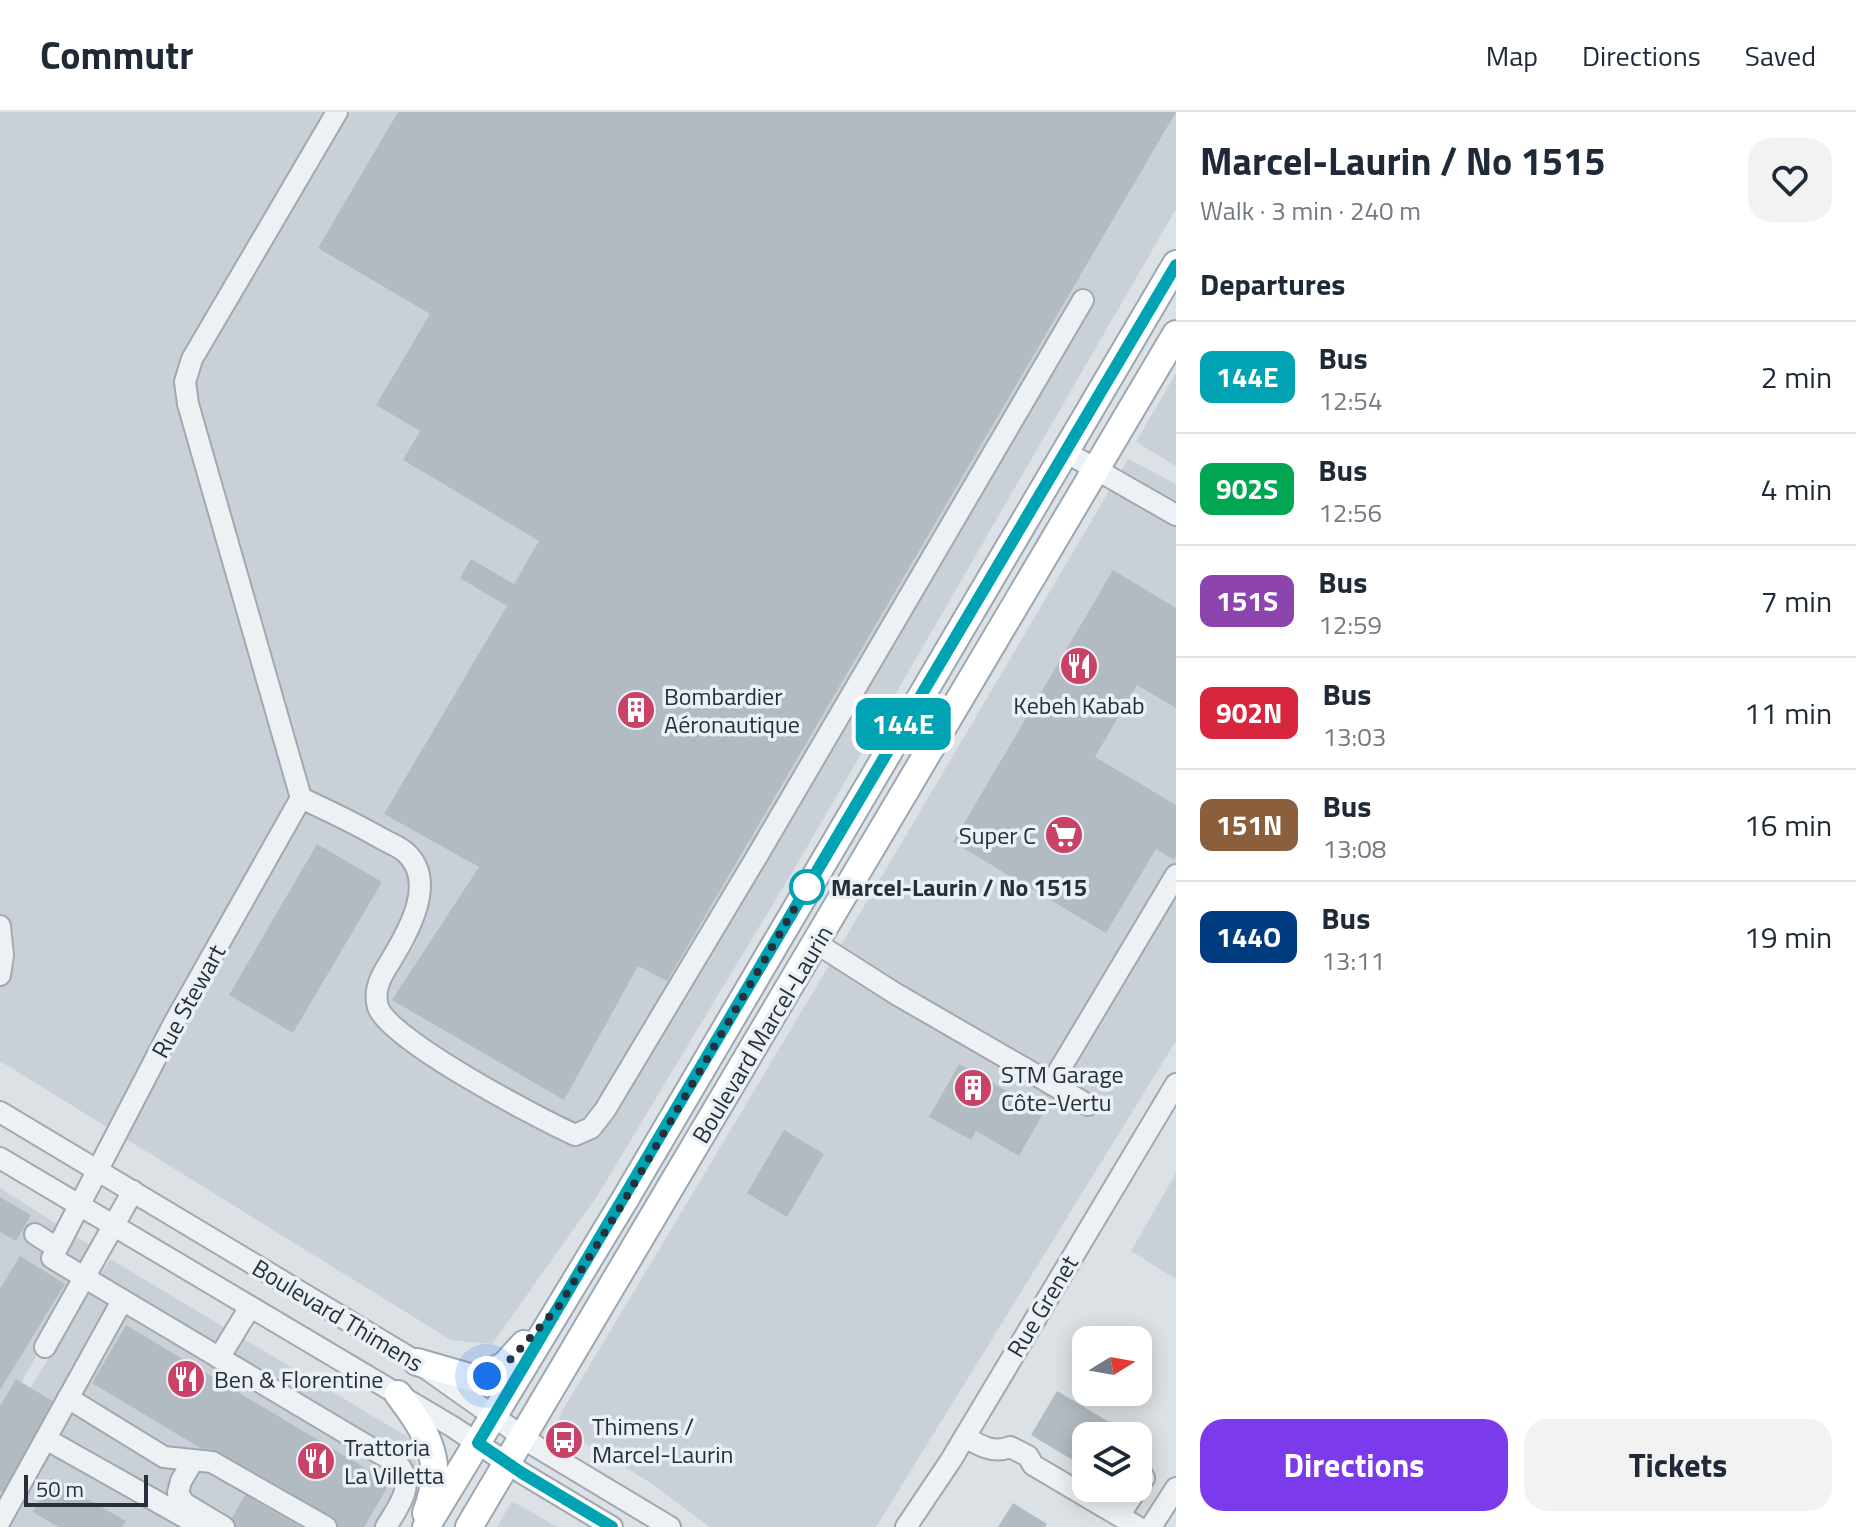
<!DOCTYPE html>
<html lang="en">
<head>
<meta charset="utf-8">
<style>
	:root { --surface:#fff; --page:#f2f2f3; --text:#1f2937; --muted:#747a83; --line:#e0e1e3; --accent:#7c3aed }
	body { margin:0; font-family:"Titillium Web",sans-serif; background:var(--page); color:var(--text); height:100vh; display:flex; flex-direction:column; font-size:30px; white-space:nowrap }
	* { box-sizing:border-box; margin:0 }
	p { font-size:26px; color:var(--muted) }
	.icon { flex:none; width:44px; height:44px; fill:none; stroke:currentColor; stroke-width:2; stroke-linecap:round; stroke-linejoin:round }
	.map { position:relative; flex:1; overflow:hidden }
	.sheet { display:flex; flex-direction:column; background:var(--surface); width:680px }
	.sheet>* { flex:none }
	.badge { padding:0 16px; border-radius:12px; font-size:28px; line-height:52px }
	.needle { width:52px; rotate:79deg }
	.buttons { position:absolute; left:1072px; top:1214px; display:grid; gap:16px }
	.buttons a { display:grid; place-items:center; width:80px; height:80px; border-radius:16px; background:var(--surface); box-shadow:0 4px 20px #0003; font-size:40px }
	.scale { position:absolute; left:24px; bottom:20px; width:124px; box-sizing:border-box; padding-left:8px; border:4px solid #26303c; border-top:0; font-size:22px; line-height:28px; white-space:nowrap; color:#26303c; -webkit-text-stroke:6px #ebf0f4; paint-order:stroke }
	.you { position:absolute; width:40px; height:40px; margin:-20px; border:6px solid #fff; border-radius:50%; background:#1a73e8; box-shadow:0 0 0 12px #1a73e833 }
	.map>.badge { position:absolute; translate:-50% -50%; box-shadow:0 0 0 4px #fff }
	h2 { padding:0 24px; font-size:30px; line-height:72px }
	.round { display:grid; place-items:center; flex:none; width:84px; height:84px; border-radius:24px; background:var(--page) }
	.head { display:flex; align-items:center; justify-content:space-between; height:136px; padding:0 24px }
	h1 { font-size:38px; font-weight:700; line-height:60px }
	.primary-button { display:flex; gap:16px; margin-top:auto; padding:16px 24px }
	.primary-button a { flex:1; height:92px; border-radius:24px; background:var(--accent); color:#fff; font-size:32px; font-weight:700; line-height:92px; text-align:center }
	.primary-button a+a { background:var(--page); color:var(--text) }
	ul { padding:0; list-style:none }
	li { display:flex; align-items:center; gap:24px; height:112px; padding:0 24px; border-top:2px solid var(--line) }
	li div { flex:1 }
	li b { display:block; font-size:30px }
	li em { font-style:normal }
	li .badge { min-width:88px; font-weight:700; text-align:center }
	header { display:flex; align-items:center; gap:48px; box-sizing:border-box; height:112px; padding:0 40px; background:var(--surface); border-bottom:2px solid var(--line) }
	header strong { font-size:38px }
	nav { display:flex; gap:44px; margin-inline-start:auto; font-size:28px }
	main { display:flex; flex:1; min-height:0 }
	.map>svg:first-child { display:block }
</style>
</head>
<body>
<header>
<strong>Commutr</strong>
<nav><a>Map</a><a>Directions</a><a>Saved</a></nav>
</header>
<main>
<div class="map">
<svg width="1176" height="1415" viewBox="0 0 1176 1415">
	<rect width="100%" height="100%" fill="#dce1e6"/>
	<g fill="#cad0d8">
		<polygon points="0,0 1176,0 1176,97 803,742 596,1086 492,1232 451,1228 0,949"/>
		<polygon points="1176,261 1176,354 1136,330"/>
		<polygon points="1128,347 1176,372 1176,929 876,1415 710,1415 651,1371 563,1318 559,1306 561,1301 830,852"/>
		<polygon points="1176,1061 1176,1167 1131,1139"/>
		<polygon points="0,1076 96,1137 0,1309"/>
		<polygon points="110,1147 411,1327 421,1376 399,1415 0,1415 0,1325"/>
		<polygon points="512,1389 557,1415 497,1415"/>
	</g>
	<g fill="#b3bbc2">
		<polygon points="398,0 1176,0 667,869 638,854 564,988 392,888 479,755 384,702 507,494 460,466 471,447 514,472 539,429 403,348 420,319 376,293 430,202 318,136"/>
		<polygon points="1113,458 1176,496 1176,596 1137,573 1095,645 1176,693 1176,744 1174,748 1156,737 1106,821 953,730"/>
		<polygon points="317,732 382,770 293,921 229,883"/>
		<polygon points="959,952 1044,1000 1019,1044 976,1019 971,1028 929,1005"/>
		<polygon points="784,1018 824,1042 787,1105 747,1081"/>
		<polygon points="0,1085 31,1103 16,1129 0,1120"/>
		<polygon points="20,1144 65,1172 0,1278 0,1177"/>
		<polygon points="126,1213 390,1371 364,1415 332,1415 92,1271"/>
		<polygon points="16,1267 56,1291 3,1380 0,1379 0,1294"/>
		<polygon points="1057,1279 1133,1324 1086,1324 1086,1356 1031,1323"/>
		<polygon points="51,1366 126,1409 122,1415 58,1415 33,1400"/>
		<polygon points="245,1383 301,1415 231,1415 228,1413"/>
		<polygon points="1013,1391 1047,1412 1045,1415 998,1415"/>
	</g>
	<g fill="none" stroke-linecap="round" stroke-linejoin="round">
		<defs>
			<g id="minor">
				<path d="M337 0 192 247 185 270 188 292 301 686C327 698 352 710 377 724 385 729 396 733 404 739 439 768 408 820 390 850 381 864 373 878 378 895 389 928 538 1006 575 1023L591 1016 605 998 756 746 1083 188"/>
				<polyline points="1064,339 1176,403"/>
				<path d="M301 686 173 913 52 1146 396 1351C418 1371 398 1395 386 1415"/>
				<polyline points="0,814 3,843 0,863"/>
				<polyline points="816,831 896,882 1088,993"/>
				<polyline points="1051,972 1176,763"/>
				<polyline points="0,1000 417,1250 537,1335 670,1415"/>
				<polyline points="0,1046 453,1315 522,1361 612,1415"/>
				<polyline points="35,1122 57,1136"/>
				<polyline points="45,1235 133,1079"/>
				<polyline points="219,1246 250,1195"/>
				<polyline points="68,1286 164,1345 212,1350 326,1415"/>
				<path d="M965 1325C979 1333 993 1342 1010 1335L1028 1344 1033 1353 1138 1415"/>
				<polyline points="46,1327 202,1415"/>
				<polyline points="193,1349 181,1369 178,1381 184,1391 224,1415"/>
				<polyline points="1138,1375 1144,1366 1139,1356"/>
				<polyline points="1120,1403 1137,1376"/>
				<polyline points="0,1409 122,1189"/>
				<polyline points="906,1415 951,1348 1176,972"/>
				<polyline points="1151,1415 1176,1376"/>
			</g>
			<g id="major">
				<polyline points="417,1250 476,1267 505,1253 524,1232"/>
				<path d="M398 1282C428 1322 446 1350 426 1401"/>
				<polyline points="426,1415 624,1089 1176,152"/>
				<polyline points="469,1415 1176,222"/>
			</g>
		</defs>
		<use href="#minor" stroke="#a2a8b0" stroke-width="24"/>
		<use href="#major" stroke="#9ca7b1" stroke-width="30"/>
		<use href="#minor" stroke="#eef1f4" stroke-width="20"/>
		<use href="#major" stroke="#fff" stroke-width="26"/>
	</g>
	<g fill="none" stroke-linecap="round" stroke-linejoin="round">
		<defs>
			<polyline id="line" points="612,1415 522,1361 478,1331 1176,153"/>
		</defs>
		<use href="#line" stroke="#fff" stroke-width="18"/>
		<use href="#line" stroke="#00a3b4" stroke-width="12"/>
		<polyline stroke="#26303c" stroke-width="8" stroke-dasharray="0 14.4" points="487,1264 511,1247 559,1194 624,1089 807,775"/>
	</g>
	<defs>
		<symbol id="restaurant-disc" viewBox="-11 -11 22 22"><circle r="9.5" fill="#ca4266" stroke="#ebf0f4"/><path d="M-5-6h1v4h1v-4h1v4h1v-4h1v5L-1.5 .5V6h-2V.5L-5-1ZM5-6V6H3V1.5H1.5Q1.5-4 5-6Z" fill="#fff"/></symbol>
		<symbol id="building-disc" viewBox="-11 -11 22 22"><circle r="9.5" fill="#ca4266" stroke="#ebf0f4"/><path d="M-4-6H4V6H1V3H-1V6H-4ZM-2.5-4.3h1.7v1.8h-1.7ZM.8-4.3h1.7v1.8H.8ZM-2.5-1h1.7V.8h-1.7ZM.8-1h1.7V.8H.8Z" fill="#fff"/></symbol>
		<symbol id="supermarket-disc" viewBox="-11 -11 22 22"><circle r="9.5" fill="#ca4266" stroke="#ebf0f4"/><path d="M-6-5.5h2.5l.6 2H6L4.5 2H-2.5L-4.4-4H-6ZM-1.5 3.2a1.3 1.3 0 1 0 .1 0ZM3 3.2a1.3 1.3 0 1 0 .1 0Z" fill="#fff"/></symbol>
		<symbol id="bus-disc" viewBox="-11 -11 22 22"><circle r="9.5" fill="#ca4266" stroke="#ebf0f4"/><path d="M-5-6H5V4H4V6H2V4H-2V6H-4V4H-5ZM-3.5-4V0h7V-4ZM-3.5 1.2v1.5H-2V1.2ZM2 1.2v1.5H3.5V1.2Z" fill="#fff"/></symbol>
	</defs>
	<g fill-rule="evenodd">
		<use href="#restaurant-disc" x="1057" y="532" width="44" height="44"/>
		<use href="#building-disc" x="614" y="576" width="44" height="44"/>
		<use href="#supermarket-disc" x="1042" y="701" width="44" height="44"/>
		<use href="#building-disc" x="951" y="954" width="44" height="44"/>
		<use href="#restaurant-disc" x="164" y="1245" width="44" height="44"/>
		<use href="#bus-disc" x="542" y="1306" width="44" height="44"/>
		<use href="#restaurant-disc" x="294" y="1327" width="44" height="44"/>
	</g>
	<circle fill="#fff" stroke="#00a3b4" stroke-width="4" cx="807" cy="775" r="16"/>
	<g text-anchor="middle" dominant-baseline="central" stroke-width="7" stroke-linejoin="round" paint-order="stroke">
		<g font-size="24" fill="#26303c" stroke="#ebf0f4" text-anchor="start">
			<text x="664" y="584">Bombardier<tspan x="664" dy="28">Aéronautique</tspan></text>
			<text x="1079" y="593" text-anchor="middle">Kebeh Kabab</text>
			<text x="1036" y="723" text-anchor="end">Super C</text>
			<text x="1001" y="962">STM Garage<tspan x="1001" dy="28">Côte-Vertu</tspan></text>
			<text x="214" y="1267">Ben &amp; Florentine</text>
			<text x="592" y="1314">Thimens /<tspan x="592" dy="28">Marcel-Laurin</tspan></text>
			<text x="344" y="1335">Trattoria<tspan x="344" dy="28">La Villetta</tspan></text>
		</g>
		<g font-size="24" font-weight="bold" fill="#26303c" stroke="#ebf0f4" text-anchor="start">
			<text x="831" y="775">Marcel-Laurin / No 1515</text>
		</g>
		<g font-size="24" fill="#26303c" stroke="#ebf0f4">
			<text transform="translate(188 889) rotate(-61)">Rue Stewart</text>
			<text transform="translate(762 922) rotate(-59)">Boulevard Marcel-Laurin</text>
			<text transform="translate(1042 1194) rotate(-59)">Rue Grenet</text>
			<text transform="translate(338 1203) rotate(31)">Boulevard Thimens</text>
		</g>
	</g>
</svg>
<div class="buttons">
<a><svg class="needle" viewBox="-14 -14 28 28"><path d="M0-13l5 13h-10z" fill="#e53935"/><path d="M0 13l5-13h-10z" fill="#747a83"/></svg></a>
<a><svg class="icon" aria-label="layers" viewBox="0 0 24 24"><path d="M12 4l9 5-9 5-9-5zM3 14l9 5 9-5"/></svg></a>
</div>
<div class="scale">50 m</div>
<div class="you" style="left:487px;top:1264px"></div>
<b class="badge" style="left:903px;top:612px;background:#00a3b4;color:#fff">144E</b>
</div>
<section class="sheet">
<div class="head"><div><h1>Marcel-Laurin / No 1515</h1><p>Walk · 3 min · 240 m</p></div><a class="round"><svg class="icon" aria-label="heart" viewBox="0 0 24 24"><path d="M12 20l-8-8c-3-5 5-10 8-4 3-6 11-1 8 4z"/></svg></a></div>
<h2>Departures</h2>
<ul>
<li><span class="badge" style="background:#00a3b4;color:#fff">144E</span><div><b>Bus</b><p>12:54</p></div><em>2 min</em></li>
<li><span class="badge" style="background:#00a651;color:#fff">902S</span><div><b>Bus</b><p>12:56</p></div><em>4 min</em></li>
<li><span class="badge" style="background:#8e44ad;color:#fff">151S</span><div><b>Bus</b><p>12:59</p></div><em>7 min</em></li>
<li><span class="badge" style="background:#d7263d;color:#fff">902N</span><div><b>Bus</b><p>13:03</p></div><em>11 min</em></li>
<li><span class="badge" style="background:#8b5e3c;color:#fff">151N</span><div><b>Bus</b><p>13:08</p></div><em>16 min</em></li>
<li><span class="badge" style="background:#003b80;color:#fff">144O</span><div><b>Bus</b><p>13:11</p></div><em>19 min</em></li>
</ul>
<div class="primary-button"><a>Directions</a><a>Tickets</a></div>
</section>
</main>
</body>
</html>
